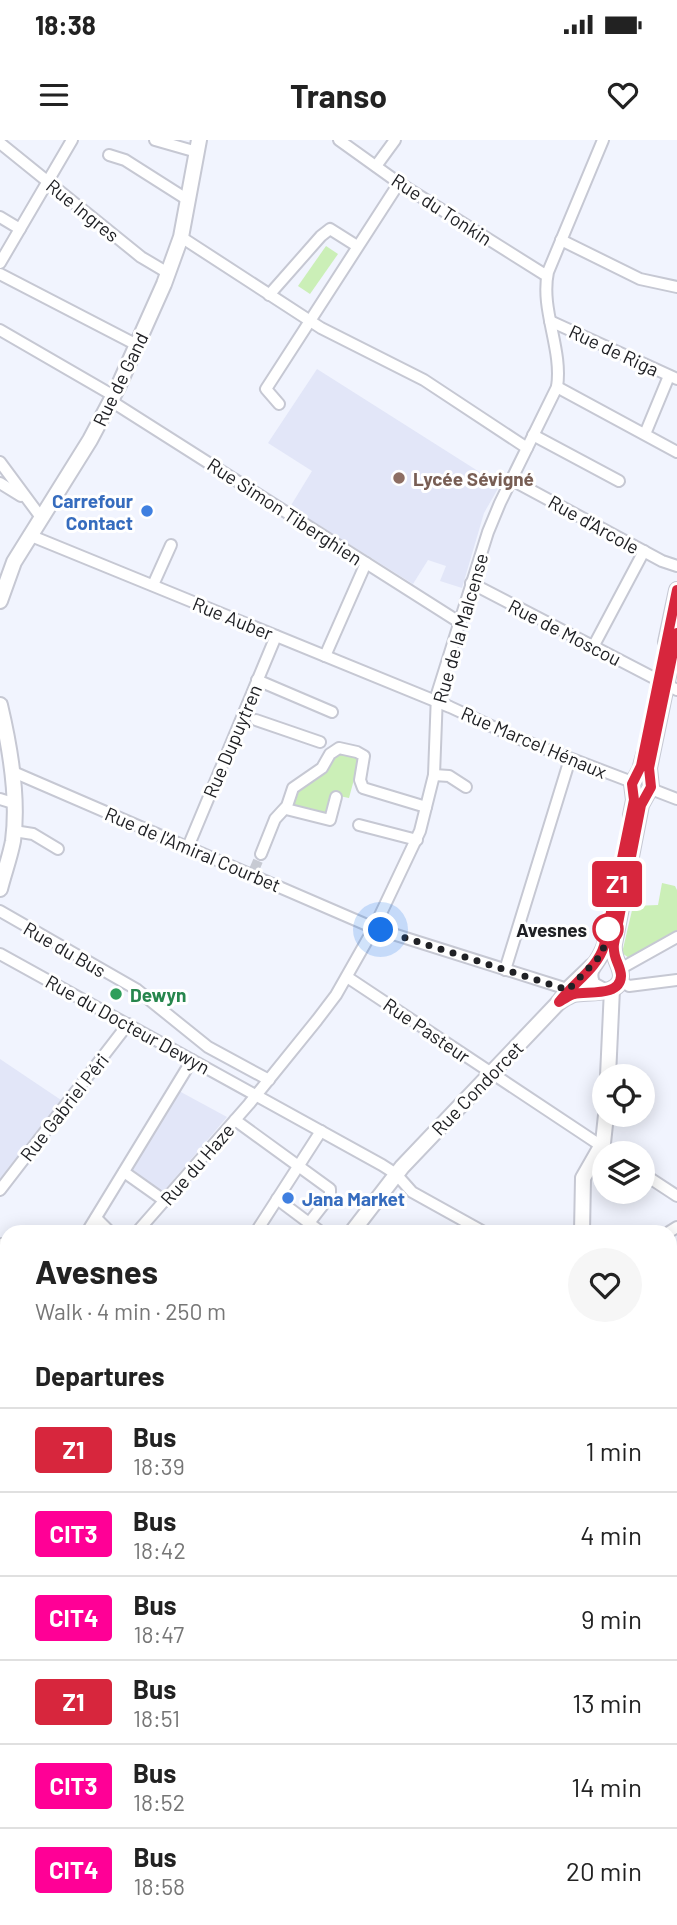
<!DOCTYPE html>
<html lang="en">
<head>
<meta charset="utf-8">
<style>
	:root { --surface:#fff; --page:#f6f6f6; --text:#222; --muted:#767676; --line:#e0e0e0 }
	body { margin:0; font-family:Barlow,sans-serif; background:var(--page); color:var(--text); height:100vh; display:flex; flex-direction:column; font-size:26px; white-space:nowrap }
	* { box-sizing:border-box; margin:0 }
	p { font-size:23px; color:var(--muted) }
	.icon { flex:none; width:38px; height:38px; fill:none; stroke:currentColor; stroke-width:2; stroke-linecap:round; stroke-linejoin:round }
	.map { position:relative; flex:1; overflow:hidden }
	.details { position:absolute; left:0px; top:1085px; width:677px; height:700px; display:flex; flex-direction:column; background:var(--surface); border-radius:21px 21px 0 0; box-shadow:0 4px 18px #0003 }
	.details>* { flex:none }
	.badge { padding:0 14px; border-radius:5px; font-size:24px; line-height:46px }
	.tools { position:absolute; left:592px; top:924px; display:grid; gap:14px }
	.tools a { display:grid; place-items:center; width:63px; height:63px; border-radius:50%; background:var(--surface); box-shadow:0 4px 18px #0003; font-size:35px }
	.you { position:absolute; width:35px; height:35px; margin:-18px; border:5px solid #fff; border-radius:50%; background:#1a73e8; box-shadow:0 0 0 10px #1a73e833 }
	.map>.badge { position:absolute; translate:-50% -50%; box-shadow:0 0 0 4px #fff }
	h2 { padding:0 35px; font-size:26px; line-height:63px }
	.round { display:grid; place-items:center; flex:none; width:74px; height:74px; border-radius:37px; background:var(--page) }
	.summary { display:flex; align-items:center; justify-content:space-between; height:119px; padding:0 35px }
	h1 { font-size:33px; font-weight:700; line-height:52px }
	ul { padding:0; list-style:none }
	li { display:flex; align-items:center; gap:21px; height:84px; padding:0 35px; border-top:2px solid var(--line) }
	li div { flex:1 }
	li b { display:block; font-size:26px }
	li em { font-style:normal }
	li .badge { min-width:77px; font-weight:700; text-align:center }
	.status { display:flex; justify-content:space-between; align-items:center; height:49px; padding:0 35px; background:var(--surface); direction:ltr }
	.status svg { height:19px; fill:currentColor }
	header { display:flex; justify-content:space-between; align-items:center; height:91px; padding:0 35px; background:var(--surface); font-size:32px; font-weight:700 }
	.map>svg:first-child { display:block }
</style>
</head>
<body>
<div class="status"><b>18:38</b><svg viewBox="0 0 49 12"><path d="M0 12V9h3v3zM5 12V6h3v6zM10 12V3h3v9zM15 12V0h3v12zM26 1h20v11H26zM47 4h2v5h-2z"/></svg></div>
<header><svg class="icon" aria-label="menu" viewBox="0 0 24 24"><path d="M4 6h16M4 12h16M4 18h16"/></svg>Transo<svg class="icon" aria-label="heart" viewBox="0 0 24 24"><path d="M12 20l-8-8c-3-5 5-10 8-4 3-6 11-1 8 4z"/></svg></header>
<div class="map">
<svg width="677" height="1785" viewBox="0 0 677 1785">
	<rect width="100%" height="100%" fill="#f1f4fe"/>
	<g fill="#e2e6f8">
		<polygon points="317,229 500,345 484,373 462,448 440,441 446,426 428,420 413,444 290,367 312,331 268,303"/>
		<polygon points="0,919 61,960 0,1042"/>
		<polygon points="179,951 227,977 163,1052 131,1031"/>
		<polygon points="670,1251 677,1254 677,1363 670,1365"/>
		<polygon points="501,1778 577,1778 576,1785 501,1785"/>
	</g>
	<g fill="#cbefb7">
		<polygon points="326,106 338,114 310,154 298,146"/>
		<polygon points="339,612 357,617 359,621 349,658 334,655 328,676 291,667 296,650"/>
		<polygon points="662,743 675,746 677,750 677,790 629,818 622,813 633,766 658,765"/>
	</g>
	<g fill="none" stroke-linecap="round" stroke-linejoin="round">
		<g stroke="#c7cad3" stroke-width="10" stroke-dasharray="10 5" stroke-linecap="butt">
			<polyline points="254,730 261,714"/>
			<polyline points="0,1582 3,1585"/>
		</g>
		<defs>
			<g id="minor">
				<polyline points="155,0 197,12"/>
				<polyline points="339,0 399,43 547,136"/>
				<polyline points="0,3 141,117 168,133"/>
				<polyline points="109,15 125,20 188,60"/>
				<polyline points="376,26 395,0"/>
				<polyline points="0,77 20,89"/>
				<polyline points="181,97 321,188 424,240 527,308"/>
				<polyline points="561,100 640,139 677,147"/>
				<polyline points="0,123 72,0"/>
				<polyline points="0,134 137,205"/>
				<polyline points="269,155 321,96 330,89 357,106"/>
				<polyline points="550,181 677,239"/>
				<polyline points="0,190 114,256"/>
				<polyline points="557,247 677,312"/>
				<polyline points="111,261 459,482"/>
				<polyline points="279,264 266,249 399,43"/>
				<polyline points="645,294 669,236"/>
				<polyline points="533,295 619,341"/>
				<polyline points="0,322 40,376"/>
				<polyline points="512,340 662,421 677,426"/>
				<polyline points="0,343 21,356"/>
				<polyline points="29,395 450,567 517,598 632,642"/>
				<polyline points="471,443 677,550"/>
				<polyline points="153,445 171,405"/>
				<polyline points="593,507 644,411"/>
				<polyline points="325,516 366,423"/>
				<polyline points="257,540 332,572"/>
				<polyline points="256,580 320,602"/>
				<polyline points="11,631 374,788 561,847 572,855"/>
				<polyline points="434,635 449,636 466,647"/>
				<polyline points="651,649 677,659"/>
				<polyline points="0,659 13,663"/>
				<polyline points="286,669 330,680 336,657"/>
				<polyline points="359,685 417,700"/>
				<polyline points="14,691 33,694 58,709"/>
				<polyline points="188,707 276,496"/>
				<polyline points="261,714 275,679 287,666 293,648 322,628 330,614 339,608 357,612 364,616 360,640 363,648 426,667"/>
				<polyline points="0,771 136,849 208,907 269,940"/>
				<polyline points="0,814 382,1025 396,1034 412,1052 484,1092"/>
				<polyline points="620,829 677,797"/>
				<polyline points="505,830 570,619"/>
				<polyline points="621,836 624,843 629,846 677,840"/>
				<polyline points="347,837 612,1013"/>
				<polyline points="235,980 330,1049 330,1056 309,1083"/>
				<polyline points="124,1032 165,1061"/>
				<polyline points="642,1033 677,1056"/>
				<polyline points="0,1050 128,884"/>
				<polyline points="277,1059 321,1092"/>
				<polyline points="96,1078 110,1092"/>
				<polyline points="87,1092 192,920"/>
				<path d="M137 1092 249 964 317 880 336 855 374 788 420 691 434 635 437 554 488 392 500 363 557 247C563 209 540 170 548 132L603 0"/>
				<polyline points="256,1092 321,991"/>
				<polyline points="669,1092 677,1087"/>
				<polyline points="0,1106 2,1104 7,1108"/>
				<polyline points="0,1218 7,1219"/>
				<polyline points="670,1247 677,1251"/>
				<polyline points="0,1249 7,1241"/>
				<polyline points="0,1348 7,1353"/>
				<polyline points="670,1368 677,1366"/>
				<polyline points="0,1398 7,1401"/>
				<polyline points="670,1407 677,1409"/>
				<polyline points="0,1485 7,1474"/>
				<polyline points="670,1507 677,1510"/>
				<polyline points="0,1556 7,1551"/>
				<polyline points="0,1683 7,1669"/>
				<polyline points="670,1776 677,1732"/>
				<polyline points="424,1778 428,1785"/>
				<polyline points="493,1778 495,1785"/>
				<polyline points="369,1785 371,1778"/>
			</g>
			<g id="major">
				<polyline points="0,461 14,422 90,300 118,247 164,144 181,97 199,0"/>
				<polyline points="666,502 677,450"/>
				<path d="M0 565C10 607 19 657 13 701 10 717 4 733 0 749"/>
				<polyline points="631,675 634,660 632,644 640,630 644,615"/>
				<path d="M604 851 593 845C585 829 597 825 602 812 605 807 606 800 607 794"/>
				<path d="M559 862C564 859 568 856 574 854 588 851 620 857 621 836 621 825 612 818 614 804L641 665 651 647 649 628 677 493"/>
				<polyline points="608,936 612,849"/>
				<polyline points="352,1092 402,1027 559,862 570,847 592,826"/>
				<polyline points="582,1092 583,1038 603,1003 606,975"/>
				<polyline points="0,1191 7,1197"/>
				<polyline points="0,1513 7,1497"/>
				<polyline points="0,1636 7,1641"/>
				<polyline points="290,1778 300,1785"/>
				<polyline points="121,1785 129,1778"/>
			</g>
		</defs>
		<use href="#minor" stroke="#c6c8d3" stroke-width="14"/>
		<use href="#major" stroke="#c6c8d3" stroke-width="18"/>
		<use href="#minor" stroke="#fff" stroke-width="10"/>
		<use href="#major" stroke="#fff" stroke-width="14"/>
		<polyline stroke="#3b3d42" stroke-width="2" points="0,1693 7,1676"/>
	</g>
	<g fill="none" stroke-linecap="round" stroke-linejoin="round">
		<defs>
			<path id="line" d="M677 450 641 626 632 644 634 660 604 806C597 829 573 843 559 862 564 859 568 856 574 854 588 851 620 857 621 836 621 825 612 818 614 804L641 665 651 647 649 628 677 493"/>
		</defs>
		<use href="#line" stroke="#fff" stroke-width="16"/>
		<use href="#line" stroke="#d7263d" stroke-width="10"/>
		<polyline stroke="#202125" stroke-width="7" stroke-dasharray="0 12.6" points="381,790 568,850 602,814 608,789"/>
	</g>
	<circle fill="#8d6e63" stroke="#fff" stroke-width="2.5" cx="399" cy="338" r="7"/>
	<g fill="#3f7fe0" stroke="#fff" stroke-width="2.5">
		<circle cx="147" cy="371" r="7"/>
		<circle cx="288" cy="1058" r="7"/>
	</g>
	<circle fill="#fff" stroke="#d7263d" stroke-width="3.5" cx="608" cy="789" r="14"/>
	<circle fill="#2e9e5b" stroke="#fff" stroke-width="2.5" cx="116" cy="854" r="7"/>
	<g text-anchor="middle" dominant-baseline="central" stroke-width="6" stroke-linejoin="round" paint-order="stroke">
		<g font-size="19" fill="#202125" stroke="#fff">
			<text transform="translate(442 69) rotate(33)">Rue du Tonkin</text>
			<text transform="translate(83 70) rotate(39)">Rue Ingres</text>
			<text transform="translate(614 210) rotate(25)">Rue de Riga</text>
			<text transform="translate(120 239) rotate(-64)">Rue de Gand</text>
			<text transform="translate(285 371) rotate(33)">Rue Simon Tiberghien</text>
			<text transform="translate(594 384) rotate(29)">Rue d'Arcole</text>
			<text transform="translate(233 478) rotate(22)">Rue Auber</text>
			<text transform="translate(460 488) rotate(-74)">Rue de la Malcense</text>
			<text transform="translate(565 492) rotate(27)">Rue de Moscou</text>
			<text transform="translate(232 601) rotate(-67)">Rue Dupuytren</text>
			<text transform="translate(534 602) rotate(23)">Rue Marcel Hénaux</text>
			<text transform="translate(193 709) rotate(23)">Rue de l'Amiral Courbet</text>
			<text transform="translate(65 809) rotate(30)">Rue du Bus</text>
			<text transform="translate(128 884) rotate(29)">Rue du Docteur Dewyn</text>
			<text transform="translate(427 890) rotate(34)">Rue Pasteur</text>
			<text transform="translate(477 948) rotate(-46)">Rue Condorcet</text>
			<text transform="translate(64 967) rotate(-52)">Rue Gabriel Péri</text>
			<text transform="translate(197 1024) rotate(-49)">Rue du Haze</text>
		</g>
		<g font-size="19" font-weight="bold" fill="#785e54" stroke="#fff" text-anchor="start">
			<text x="413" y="338">Lycée Sévigné</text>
		</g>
		<g font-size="19" font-weight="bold" fill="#366cbe" stroke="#fff" text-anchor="end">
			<text x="133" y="360">Carrefour<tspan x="133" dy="22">Contact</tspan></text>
			<text x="302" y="1058" text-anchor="start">Jana Market</text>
		</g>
		<g font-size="19" font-weight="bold" fill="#202125" stroke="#fff" text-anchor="end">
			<text x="587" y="789">Avesnes</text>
		</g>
		<g font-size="19" font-weight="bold" fill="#27864d" stroke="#fff" text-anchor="start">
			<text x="130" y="854">Dewyn</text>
		</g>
	</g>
</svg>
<div class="tools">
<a><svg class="icon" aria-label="locate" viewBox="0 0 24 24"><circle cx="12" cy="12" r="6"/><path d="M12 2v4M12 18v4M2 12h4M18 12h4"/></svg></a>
<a><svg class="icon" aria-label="layers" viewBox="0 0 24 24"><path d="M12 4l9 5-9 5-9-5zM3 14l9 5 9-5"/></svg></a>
</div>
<div class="you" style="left:381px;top:790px"></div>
<b class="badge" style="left:617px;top:744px;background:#d7263d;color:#fff">Z1</b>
<section class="details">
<div class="summary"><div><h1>Avesnes</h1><p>Walk · 4 min · 250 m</p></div><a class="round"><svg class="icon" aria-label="heart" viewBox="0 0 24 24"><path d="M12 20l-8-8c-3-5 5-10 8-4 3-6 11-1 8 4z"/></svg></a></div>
<h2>Departures</h2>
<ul>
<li><span class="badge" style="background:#d7263d;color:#fff">Z1</span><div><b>Bus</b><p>18:39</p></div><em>1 min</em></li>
<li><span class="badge" style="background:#ff0096;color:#fff">CIT3</span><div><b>Bus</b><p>18:42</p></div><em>4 min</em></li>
<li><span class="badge" style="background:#ff0096;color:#fff">CIT4</span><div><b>Bus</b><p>18:47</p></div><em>9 min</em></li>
<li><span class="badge" style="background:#d7263d;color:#fff">Z1</span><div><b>Bus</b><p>18:51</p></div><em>13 min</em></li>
<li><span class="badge" style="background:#ff0096;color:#fff">CIT3</span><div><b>Bus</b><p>18:52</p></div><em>14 min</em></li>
<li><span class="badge" style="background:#ff0096;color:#fff">CIT4</span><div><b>Bus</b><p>18:58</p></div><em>20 min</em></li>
</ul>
</section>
</div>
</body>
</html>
